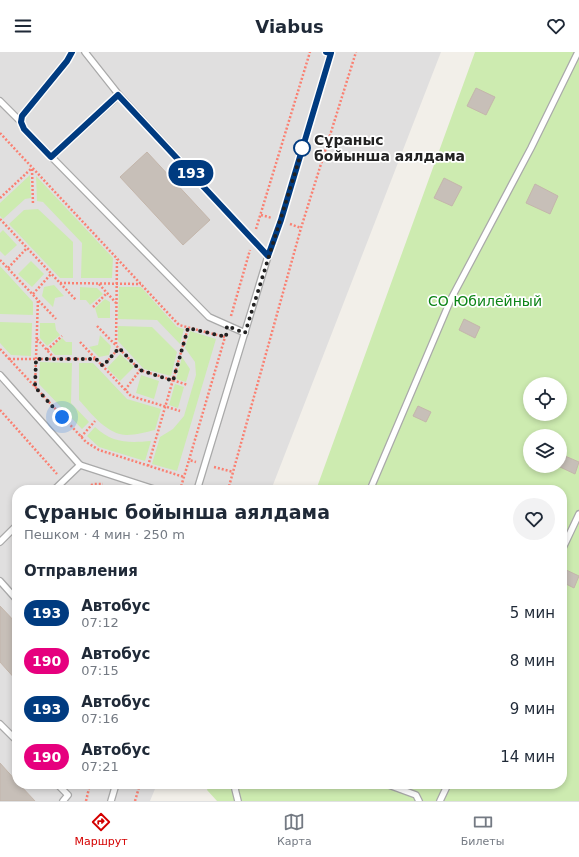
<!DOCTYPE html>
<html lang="ru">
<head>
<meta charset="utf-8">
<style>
	:root { --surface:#fff; --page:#f2f2f3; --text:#1f2937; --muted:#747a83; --line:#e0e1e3; --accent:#d40000 }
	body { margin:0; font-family:"DejaVu Sans",sans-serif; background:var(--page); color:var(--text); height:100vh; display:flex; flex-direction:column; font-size:15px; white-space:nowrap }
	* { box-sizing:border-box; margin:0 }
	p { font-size:13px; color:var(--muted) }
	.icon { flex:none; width:22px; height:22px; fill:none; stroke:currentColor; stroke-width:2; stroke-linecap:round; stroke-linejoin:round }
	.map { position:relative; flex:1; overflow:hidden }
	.sheet { position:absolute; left:12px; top:433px; width:555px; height:304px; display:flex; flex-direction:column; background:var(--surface); border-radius:16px; box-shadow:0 2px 6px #0003 }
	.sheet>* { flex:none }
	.badge { padding:0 8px; border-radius:13px; font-size:14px; line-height:26px }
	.controls { position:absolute; left:523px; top:325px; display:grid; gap:8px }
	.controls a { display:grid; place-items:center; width:44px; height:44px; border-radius:50%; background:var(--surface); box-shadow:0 2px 6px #0003; font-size:20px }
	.you { position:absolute; width:20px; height:20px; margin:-10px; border:3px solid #fff; border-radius:50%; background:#1a73e8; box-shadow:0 0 0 6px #1a73e833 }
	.map>.badge { position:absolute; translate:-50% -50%; box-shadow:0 0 0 2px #fff }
	h2 { padding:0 12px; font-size:15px; line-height:36px }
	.round { display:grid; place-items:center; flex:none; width:42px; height:42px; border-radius:21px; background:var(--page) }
	.summary { display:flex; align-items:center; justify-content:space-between; height:68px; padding:0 12px }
	h1 { font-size:19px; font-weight:700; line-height:30px }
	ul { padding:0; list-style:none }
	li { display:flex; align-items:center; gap:12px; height:48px; padding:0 12px }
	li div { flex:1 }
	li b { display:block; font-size:15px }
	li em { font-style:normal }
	li .badge { min-width:44px; font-weight:700; text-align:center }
	header { display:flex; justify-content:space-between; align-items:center; height:52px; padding:0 12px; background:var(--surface); font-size:18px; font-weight:700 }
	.dock { display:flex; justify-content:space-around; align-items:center; height:56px; border-top:1px solid var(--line); background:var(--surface); font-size:11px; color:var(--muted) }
	.dock a { display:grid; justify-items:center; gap:2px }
	.dock .on { color:var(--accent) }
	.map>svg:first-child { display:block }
</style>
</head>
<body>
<header><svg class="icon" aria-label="menu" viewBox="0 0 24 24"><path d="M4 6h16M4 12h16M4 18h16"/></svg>Viabus<svg class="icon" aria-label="heart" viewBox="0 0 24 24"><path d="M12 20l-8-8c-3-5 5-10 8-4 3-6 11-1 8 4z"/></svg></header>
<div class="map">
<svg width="579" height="749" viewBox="0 0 579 749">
	<rect width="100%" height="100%" fill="#f2efe9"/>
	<polygon fill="#e0dfdf" points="0,0 441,0 271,438 17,438 17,732 157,732 150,749 0,749"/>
	<g fill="#cdebb0" fill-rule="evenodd">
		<path d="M475 0H579V749H217L207 738 209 732H562V438H316ZM530 332H560V362H530ZM530 384H560V414H530Z"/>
		<polygon points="30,123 31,146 25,147 3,167 0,164 0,151"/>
		<polygon points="36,124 113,206 112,226 81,226 82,191 43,150 37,149"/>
		<polygon points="38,157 73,190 73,226 60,226 9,172 24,158"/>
		<polygon points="3,178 17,193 5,204 0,199 0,181"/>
		<polygon points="31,209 44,222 32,235 18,222"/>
		<polygon points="0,214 33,250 33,263 0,262"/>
		<polygon points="54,233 64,244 55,246 53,255 42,244 44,235"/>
		<polygon points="80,235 97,236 103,242 90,253 86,248 80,248"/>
		<polygon points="119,235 141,235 177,275 184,277 180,292 157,268 118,267"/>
		<polygon points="105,247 110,250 110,266 98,266 95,256"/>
		<polygon points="0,270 32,271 31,304 11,303 0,291"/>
		<polygon points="40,271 55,271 56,278 60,283 47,294 40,286"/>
		<polygon points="118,274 152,275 177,300 171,324 144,317 118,289"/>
		<polygon points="190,279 216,287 177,419 152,412 160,385 173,377 184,364 196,323 195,310 185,296"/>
		<polygon points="100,283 111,294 109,303 99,305 89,295 98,293"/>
		<polygon points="62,286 66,290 72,290 72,303 55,303 50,297"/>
		<polygon points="120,302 134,315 120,329 107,316"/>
		<polygon points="182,305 190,317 186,330 176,327"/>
		<polygon points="40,310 72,311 71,351 89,370 82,377 39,332"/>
		<path d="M79 311H93L127 347 161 357 155 378C146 380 136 383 127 383 107 383 91 361 79 348Z"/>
		<polygon points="141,323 159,329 154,347 136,341"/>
		<polygon points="175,332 184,335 178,356 169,353"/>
		<path d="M95 375C112 391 128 391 151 389L145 409 99 395 87 384Z"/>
	</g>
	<g fill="#c7bfb8" stroke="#c4b6ab">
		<polygon points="476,36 495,45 486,63 467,54"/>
		<polygon points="147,100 210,168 183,193 120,125"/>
		<polygon points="444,126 462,135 452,154 434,146"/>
		<polygon points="535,132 558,144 550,162 526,151"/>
		<polygon points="464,267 480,275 475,286 459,278"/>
		<polygon points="418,354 431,360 426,370 413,364"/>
		<polygon points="565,404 579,410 575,422 560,415"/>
		<polygon points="562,516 579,524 574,536 562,530"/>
		<polygon points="0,554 17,572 17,629 0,610"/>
		<polygon points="0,711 17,730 17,732 19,732 35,749 0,749"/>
	</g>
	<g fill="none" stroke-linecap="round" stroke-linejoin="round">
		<defs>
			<g id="service">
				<polyline points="72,0 67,9 22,64 21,70 24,77 209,265 245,281"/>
				<polyline points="85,0 119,43 268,204"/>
				<polyline points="0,49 21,70"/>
				<polyline points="51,105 119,43"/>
				<polyline points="0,323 80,413 157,438"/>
				<polyline points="54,438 80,413"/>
				<polyline points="197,438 268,204 281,168 331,0"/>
				<polyline points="370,438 451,247 531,96 578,0"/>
				<polyline points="0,490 17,473"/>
				<polyline points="562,498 579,462"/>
				<polyline points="0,529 17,548"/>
				<polyline points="0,672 17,689"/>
				<polyline points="57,732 68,743 63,749"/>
				<polyline points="238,732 235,737 238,749"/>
				<polyline points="386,732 416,743 419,749"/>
				<polyline points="111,749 116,732"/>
				<polyline points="440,749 448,732"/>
			</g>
		</defs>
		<use href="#service" stroke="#a9a9a9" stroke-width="8"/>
		<g stroke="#fa8072" stroke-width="2.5" stroke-dasharray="2 2" stroke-linecap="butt">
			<polyline points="0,81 179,273 225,285 189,408 196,410"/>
			<polyline points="32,117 33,153"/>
			<polyline points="0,146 32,116"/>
			<polyline points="261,163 272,166"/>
			<polyline points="0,167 76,248"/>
			<polyline points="290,172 301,176"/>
			<polyline points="256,177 310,0"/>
			<polyline points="0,208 56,267"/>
			<polyline points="8,216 27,196"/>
			<polyline points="60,231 141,232"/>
			<polyline points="99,232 116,251"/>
			<polyline points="33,242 51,222"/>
			<polyline points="93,255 107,241"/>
			<polyline points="231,264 250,198"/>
			<polyline points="97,274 140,318 188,333"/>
			<polyline points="37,287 55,307"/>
			<polyline points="80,290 131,344 180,359"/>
			<polyline points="116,292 117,207"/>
			<polyline points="0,297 86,390 99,398 184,425"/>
			<polyline points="47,298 62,284"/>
			<polyline points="9,307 96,307"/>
			<polyline points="103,314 119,296"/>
			<polyline points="35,335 38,247"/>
			<polyline points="125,338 140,318"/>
			<polyline points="0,358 57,422"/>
			<polyline points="81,385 95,369"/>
			<polyline points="148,414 188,276"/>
			<polyline points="214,415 233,420"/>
			<polyline points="80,438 94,432 103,432"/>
			<polyline points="180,438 189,408"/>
			<polyline points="228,438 301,176 356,0"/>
			<polyline points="86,749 90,732"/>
			<polyline points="135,749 140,732"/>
		</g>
		<use href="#service" stroke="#fff" stroke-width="5.5"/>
	</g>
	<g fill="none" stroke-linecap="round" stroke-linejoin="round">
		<defs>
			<polyline id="line" points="72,0 67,9 22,64 21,70 24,77 51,105 118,43 268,204 281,168 331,1 326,0"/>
		</defs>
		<use href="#line" stroke="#fff" stroke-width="9"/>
		<use href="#line" stroke="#003b80" stroke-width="6"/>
		<polyline stroke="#222" stroke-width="4" stroke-dasharray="0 7.2" points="62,365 35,335 36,307 96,307 103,314 119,296 140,318 173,329 188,276 226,285 227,274 245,281 304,92 302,96"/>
	</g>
	<circle fill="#fff" stroke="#003b80" stroke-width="2" cx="302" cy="96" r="8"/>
	<g text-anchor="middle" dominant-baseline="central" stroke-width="3.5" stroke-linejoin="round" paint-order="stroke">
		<g font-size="14" font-weight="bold" fill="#222" stroke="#fff" text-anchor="start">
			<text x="314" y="88">Сұраныс<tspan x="314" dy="16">бойынша аялдама</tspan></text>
		</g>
		<g font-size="14" fill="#0c8416" stroke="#fff">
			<text x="485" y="249">СО Юбилейный</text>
		</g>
	</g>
</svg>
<div class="controls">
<a><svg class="icon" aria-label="locate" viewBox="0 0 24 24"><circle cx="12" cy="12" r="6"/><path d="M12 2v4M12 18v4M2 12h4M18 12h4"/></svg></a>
<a><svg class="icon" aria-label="layers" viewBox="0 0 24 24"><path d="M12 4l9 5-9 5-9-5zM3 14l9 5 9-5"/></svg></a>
</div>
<div class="you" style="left:62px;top:365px"></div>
<b class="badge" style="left:191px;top:121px;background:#003b80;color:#fff">193</b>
<section class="sheet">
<div class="summary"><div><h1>Сұраныс бойынша аялдама</h1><p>Пешком · 4 мин · 250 m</p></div><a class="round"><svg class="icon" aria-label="heart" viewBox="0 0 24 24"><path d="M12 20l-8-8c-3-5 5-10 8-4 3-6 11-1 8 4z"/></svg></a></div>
<h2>Отправления</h2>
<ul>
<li><span class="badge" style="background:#003b80;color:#fff">193</span><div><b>Автобус</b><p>07:12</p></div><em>5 мин</em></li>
<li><span class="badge" style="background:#e6007e;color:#fff">190</span><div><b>Автобус</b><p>07:15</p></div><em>8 мин</em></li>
<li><span class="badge" style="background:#003b80;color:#fff">193</span><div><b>Автобус</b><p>07:16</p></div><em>9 мин</em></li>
<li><span class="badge" style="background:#e6007e;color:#fff">190</span><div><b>Автобус</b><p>07:21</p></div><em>14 мин</em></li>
</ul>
</section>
</div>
<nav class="dock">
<a class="on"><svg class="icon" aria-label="directions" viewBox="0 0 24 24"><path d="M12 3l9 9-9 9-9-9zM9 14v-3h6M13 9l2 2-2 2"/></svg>Маршрут</a>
<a><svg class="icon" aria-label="map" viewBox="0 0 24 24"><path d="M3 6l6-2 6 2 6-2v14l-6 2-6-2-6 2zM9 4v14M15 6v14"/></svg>Карта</a>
<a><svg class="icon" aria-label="tickets" viewBox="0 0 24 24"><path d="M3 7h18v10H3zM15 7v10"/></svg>Билеты</a>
</nav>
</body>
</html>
